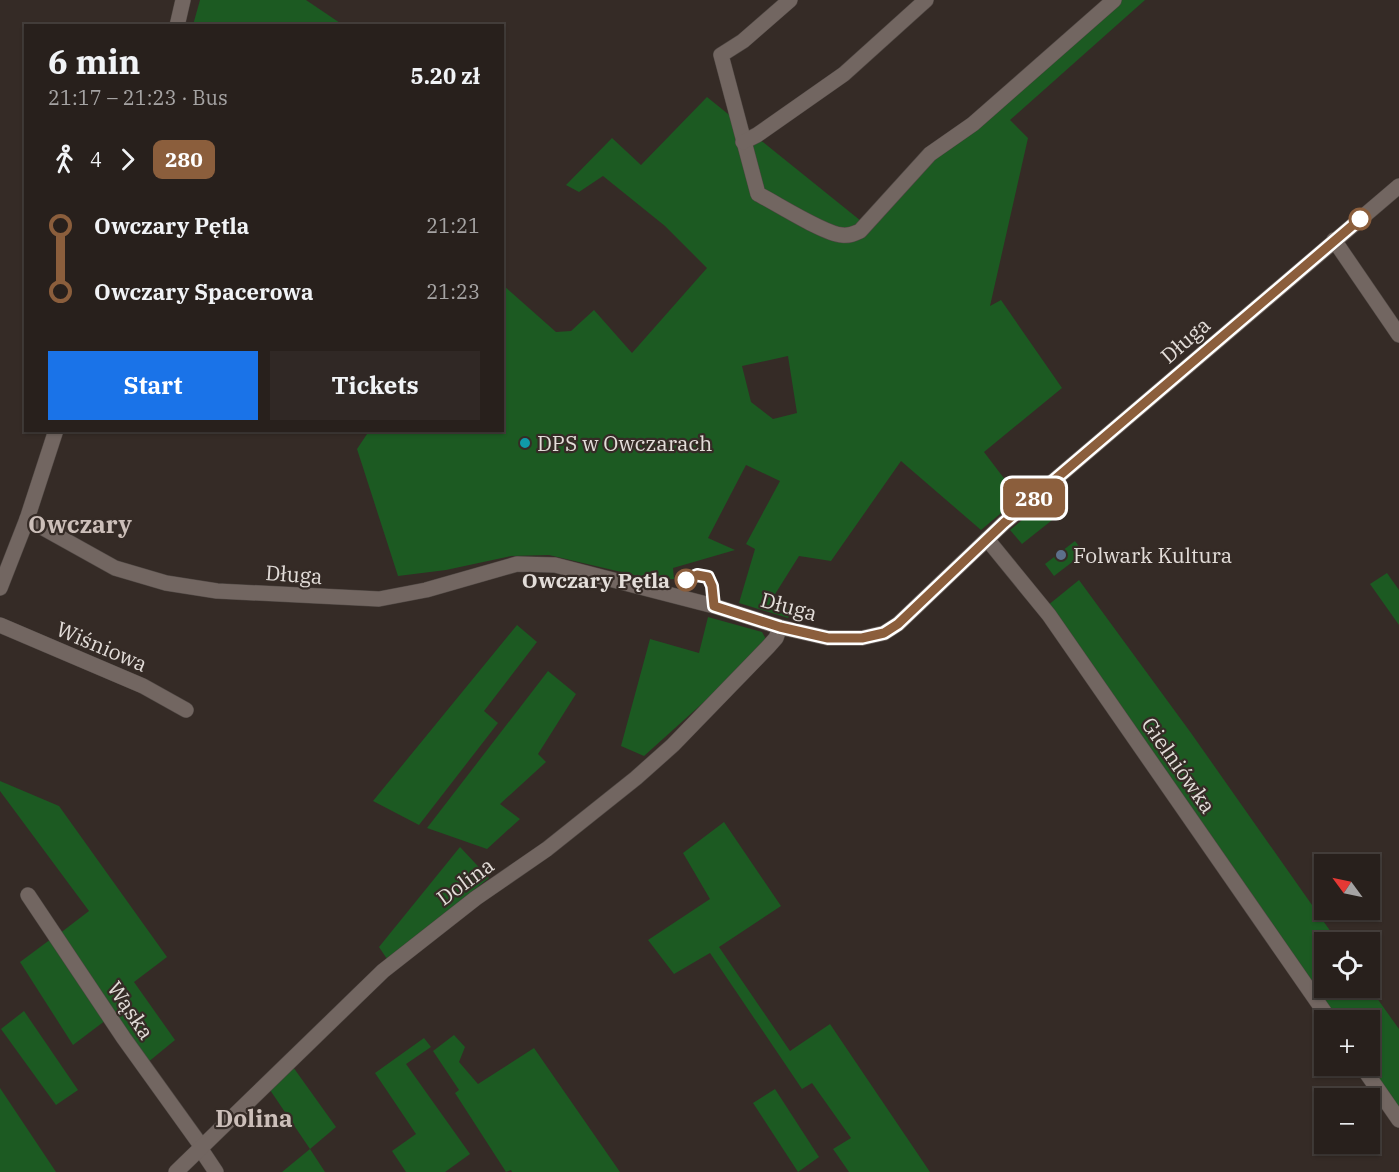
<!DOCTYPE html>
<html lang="en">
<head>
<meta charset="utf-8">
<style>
	:root { --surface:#28201c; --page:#302825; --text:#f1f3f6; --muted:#a5a3a3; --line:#443e3b; --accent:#1a73e8 }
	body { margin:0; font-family:"IBM Plex Serif",serif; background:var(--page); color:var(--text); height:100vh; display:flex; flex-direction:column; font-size:22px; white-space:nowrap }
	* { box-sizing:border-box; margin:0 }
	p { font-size:20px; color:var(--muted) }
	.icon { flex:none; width:33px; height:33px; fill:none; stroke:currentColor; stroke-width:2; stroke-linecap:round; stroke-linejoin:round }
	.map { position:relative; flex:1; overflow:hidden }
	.details { position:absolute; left:24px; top:24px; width:480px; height:408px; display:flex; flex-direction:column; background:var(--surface); border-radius:0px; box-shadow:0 2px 4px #0004,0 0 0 2px var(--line) }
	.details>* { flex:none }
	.badge { padding:0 12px; border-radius:9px; font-size:21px; line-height:39px }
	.needle { width:39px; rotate:303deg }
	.buttons { position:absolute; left:1314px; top:854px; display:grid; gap:12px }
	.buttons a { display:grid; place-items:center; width:66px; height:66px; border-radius:0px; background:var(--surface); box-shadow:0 2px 4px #0004,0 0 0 2px var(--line); font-size:30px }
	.map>.badge { position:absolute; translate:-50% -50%; box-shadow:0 0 0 3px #fff }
	.legs { display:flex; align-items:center; gap:9px; height:66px; padding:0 24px; font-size:20px }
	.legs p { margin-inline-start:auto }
	.summary { display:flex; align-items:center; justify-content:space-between; height:102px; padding:0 24px }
	h1 { font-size:33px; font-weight:700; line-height:45px }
	.button { display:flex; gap:12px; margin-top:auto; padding:12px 24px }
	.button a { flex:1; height:69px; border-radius:0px; background:var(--accent); color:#fff; font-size:24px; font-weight:700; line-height:69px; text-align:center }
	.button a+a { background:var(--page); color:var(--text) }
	ul { padding:0 24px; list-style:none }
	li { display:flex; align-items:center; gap:21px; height:66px; font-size:22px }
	li i { display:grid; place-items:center; width:9px; height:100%; margin:0 8px; background:currentColor }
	li i::after { content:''; width:15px; height:15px; margin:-8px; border:4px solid; border-radius:50%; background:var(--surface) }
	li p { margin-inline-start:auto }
	li:first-child i { background:linear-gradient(#0000 50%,currentColor 0) }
	li:last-child i { background:linear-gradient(currentColor 50%,#0000 0) }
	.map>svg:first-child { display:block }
</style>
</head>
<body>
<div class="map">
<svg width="1399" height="1172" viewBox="0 0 1399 1172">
	<rect width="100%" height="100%" fill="#352b26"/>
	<g fill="#1c5a22" fill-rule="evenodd">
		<polygon points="200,0 306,0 343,25 193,25"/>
		<path d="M1113 0H1145L1010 120 1028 138 990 306 1001 300 1062 388 984 452 1019 498 981 530 901 461 831 561 799 556 772 599 792 612 788 618 739 603 755 549 746 544 780 481 746 465 708 538 735 550 673 568 674 579 655 580 549 555 511 556 446 570 398 576 357 449 369 431 502 430 503 285 556 332 571 331 594 310 632 353 707 268 665 226 603 176 579 192 566 185 612 138 641 165 707 97 861 221ZM788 356 797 413 773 419 751 402 742 366Z"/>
		<polygon points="1049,498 1061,513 1022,544 1010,530"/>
		<polygon points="1075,541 1084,553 1054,576 1045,564"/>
		<polygon points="1387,573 1399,590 1399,625 1370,584"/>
		<polygon points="1079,580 1191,733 1338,942 1324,942 1324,987 1369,987 1399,1029 1399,1114 1370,1065 1370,1020 1334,1020 1047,606"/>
		<polygon points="708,617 762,632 767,641 725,683 644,756 621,746 650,639 699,653"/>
		<polygon points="517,625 537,642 484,711 498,723 419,825 373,801"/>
		<polygon points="548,671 576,694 538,754 546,762 500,804 520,819 487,849 427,828"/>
		<polygon points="0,781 59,806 167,957 134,982 175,1040 147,1063 59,934 89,911 0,791"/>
		<polygon points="724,822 781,906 719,947 790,1051 830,1024 930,1172 849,1172 833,1149 851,1138 812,1083 802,1089 710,953 674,974 648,940 710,899 683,853"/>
		<polygon points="460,847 489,878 387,959 379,947"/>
		<polygon points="51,939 106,1020 73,1045 20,962"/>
		<polygon points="24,1011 78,1090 56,1105 1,1029"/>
		<polygon points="454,1035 465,1047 459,1062 478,1084 534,1048 620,1172 512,1172 511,1170 506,1172 455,1093 459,1090 433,1051"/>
		<polygon points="424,1038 431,1047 406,1064 470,1154 445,1172 406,1172 392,1151 416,1134 375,1073"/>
		<polygon points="293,1067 336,1127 310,1149 325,1172 282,1172 310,1149 270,1090"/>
		<polygon points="0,1088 56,1172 0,1172"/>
		<polygon points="775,1089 819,1157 798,1172 753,1103"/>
	</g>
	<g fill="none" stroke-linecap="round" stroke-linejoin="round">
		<defs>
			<g id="minor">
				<path d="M790 0 743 41 721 55 758 194C776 203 824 234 842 235 849 236 853 234 860 231L930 154 973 124 1114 0"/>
				<polyline points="177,26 183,0"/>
				<polyline points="743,142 757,135 844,74 926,0"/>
				<polyline points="1334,240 1399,335"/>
				<polyline points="27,519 115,568 166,583 217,591 379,599 426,590 517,564 555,565 714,606 780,627 828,638 862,638 884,633 898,624 1004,523 1399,186"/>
				<polyline points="987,539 1049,615 1330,1020"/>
				<polyline points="0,588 27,519 56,430"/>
				<polyline points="0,625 143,686 186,710"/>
				<polyline points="28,895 123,1037 202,1147"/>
				<polyline points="1361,1065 1399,1120"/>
				<polyline points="200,1148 216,1172"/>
				<polyline points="176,1172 383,971 476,898 547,849 636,778 673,745 768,647 776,638 780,627"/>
			</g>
		</defs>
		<use href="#minor" stroke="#504844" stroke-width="16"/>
		<use href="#minor" stroke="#726661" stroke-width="15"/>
	</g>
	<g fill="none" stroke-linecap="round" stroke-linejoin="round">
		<defs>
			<polyline id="line-1" points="686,580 697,575 708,577 712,586 714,606 780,627 828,638 862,638 884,633 898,624 1004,523 1360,219"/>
		</defs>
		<use href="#line-1" stroke="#fff" stroke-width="14"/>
		<use href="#line-1" stroke="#8b5e3c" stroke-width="9"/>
	</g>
	<g fill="#fff" stroke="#8b5e3c" stroke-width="3">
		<circle cx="1360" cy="219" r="10"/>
		<circle cx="686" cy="580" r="10"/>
	</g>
	<circle fill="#0f9aa8" stroke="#352b26" stroke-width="2" cx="525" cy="443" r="6"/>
	<circle fill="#5c6f8a" stroke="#352b26" stroke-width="2" cx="1061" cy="555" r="6"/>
	<g text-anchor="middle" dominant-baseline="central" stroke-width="4.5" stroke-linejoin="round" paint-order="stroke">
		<g font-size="21" fill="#e3ddd9" stroke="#352b26">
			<text transform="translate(1185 340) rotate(-41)">Długa</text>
			<text transform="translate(294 574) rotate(4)">Długa</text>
			<text transform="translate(789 606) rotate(15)">Długa</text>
			<text transform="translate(102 646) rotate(23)">Wiśniowa</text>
			<text transform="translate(1179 765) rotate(55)">Gielniówka</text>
			<text transform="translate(465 881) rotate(-36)">Dolina</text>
			<text transform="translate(131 1010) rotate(56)">Wąska</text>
		</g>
		<g font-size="21" fill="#e3ddd9" stroke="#352b26" text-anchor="start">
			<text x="537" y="443">DPS w Owczarach</text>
			<text x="1073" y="555">Folwark Kultura</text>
		</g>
		<g font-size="21" font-weight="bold" fill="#e3ddd9" stroke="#352b26" text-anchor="end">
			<text x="670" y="580">Owczary Pętla</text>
		</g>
		<g font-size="24" font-weight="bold" fill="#ccbfb9" stroke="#352b26">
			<text x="80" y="524">Owczary</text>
			<text x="254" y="1118">Dolina</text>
		</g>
	</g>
</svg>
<div class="buttons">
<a><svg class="needle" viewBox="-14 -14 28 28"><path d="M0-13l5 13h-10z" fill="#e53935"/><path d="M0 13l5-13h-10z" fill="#a5a3a3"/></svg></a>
<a><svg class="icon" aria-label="locate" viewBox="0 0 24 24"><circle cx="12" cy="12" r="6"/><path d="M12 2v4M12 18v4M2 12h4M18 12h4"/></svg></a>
<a>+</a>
<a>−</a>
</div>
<b class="badge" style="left:1034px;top:498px;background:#8b5e3c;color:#fff">280</b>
<section class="details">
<div class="summary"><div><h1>6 min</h1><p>21:17 – 21:23 · Bus</p></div><b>5.20 zł</b></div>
<div class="legs"><svg class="icon" aria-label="walk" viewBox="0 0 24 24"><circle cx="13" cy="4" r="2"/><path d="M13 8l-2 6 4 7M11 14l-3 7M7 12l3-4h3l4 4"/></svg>4<svg class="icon" aria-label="forward" viewBox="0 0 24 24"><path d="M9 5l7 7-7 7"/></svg><b class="badge" style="background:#8b5e3c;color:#fff">280</b></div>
<ul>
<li><i style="color:#8b5e3c"></i><b>Owczary Pętla</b><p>21:21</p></li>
<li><i style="color:#8b5e3c"></i><b>Owczary Spacerowa</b><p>21:23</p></li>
</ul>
<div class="button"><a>Start</a><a>Tickets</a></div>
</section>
</div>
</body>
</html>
